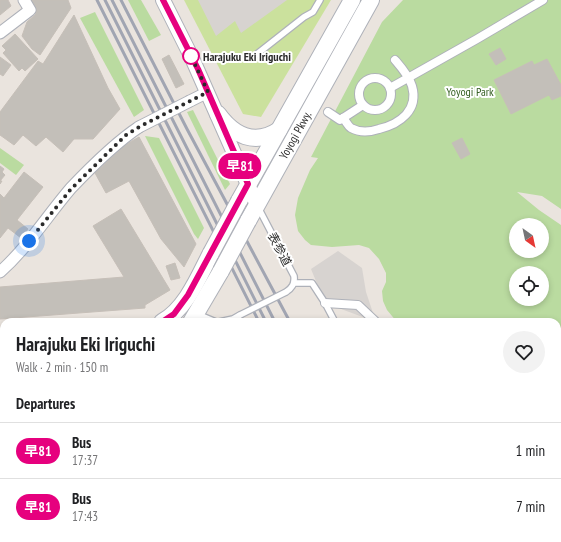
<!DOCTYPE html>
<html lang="en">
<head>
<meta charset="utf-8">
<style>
	:root { --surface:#fff; --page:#f2f2f2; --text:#202124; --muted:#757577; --line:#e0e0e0 }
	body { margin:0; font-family:"PT Sans Narrow","Noto Sans JP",sans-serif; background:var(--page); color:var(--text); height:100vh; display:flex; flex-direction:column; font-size:15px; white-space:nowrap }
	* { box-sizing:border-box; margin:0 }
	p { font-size:13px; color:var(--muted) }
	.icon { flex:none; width:22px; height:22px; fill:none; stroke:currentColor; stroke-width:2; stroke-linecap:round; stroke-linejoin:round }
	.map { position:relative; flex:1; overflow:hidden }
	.details { position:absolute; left:0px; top:318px; width:561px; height:224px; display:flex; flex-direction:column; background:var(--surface); border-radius:12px 12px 0 0; box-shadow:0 2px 6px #0003 }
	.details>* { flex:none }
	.badge { padding:0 8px; border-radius:13px; font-size:14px; line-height:26px }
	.needle { width:26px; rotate:147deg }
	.fabs { position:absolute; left:509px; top:218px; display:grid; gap:8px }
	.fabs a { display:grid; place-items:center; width:40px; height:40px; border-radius:50%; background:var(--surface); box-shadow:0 2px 6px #0003; font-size:20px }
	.you { position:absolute; width:20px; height:20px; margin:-10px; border:3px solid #fff; border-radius:50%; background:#1a73e8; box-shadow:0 0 0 6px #1a73e833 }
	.map>.badge { position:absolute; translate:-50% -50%; box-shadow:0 0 0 2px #fff }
	h2 { padding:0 16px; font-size:15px; line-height:36px }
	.round { display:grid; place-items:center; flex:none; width:42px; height:42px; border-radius:21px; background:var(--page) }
	.summary { display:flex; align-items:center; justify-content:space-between; height:68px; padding:0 16px }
	h1 { font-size:19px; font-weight:800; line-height:30px }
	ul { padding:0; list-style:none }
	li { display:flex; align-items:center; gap:12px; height:56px; padding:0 16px; border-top:1px solid var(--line) }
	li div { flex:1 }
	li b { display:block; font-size:15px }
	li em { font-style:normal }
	li .badge { min-width:44px; font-weight:700; text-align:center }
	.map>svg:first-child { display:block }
</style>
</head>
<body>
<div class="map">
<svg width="561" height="542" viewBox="0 0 561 542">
	<rect width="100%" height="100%" fill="#eae4de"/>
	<g fill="#badba0" fill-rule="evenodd">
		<polygon points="128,0 141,0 161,35 149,41"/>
		<path d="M403 0H561V209L542 196 517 192 539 210 561 225V511L557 505V322H397L387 310 383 301 382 291 386 282V273L379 259 369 248 359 245 332 247 311 245 305 240 298 231 295 215 298 198 310 170 318 158 311 157 382 22ZM516 225H542V251H516ZM516 273H542V299H516Z"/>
		<polygon points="95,12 144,110 134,117 80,18"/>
		<polygon points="193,110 230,184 225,190 187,112"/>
		<polygon points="145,136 159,138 204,228 198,239 194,234"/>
		<polygon points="0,148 24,165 16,175 0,163"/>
		<polygon points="403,538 546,538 548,542 405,542"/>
	</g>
	<polygon fill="#cbe19d" points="184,0 331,0 261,117 243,114"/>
	<g fill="#d7d3d0">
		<polygon points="198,0 287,0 241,33 235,21 216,36"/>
		<polygon points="338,251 362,268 366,292 376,322 325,303 311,269"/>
	</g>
	<g fill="#c3bfb9" stroke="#c6bfb8">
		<polygon points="0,0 8,0 11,6 0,15"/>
		<polygon points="30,0 68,0 71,8 40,55 32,49 22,36 27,22 36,14"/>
		<polygon points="74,15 108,88 120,109 93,139 74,139 63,152 46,137 36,146 23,135 14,145 0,135 0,112 38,61 43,64"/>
		<polygon points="15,34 38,59 25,71 22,68 19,71 3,53 6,50 2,46"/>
		<polygon points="500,48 506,59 496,65 489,54"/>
		<polygon points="169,55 184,84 176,88 162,59"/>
		<polygon points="0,57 11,65 3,76 0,74"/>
		<polygon points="547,59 561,85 561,96 552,100 549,95 511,114 494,80 532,61 534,65"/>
		<polygon points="139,137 196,244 184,267 161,239 129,181 106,193 95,173 125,145"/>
		<polygon points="462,138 470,154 461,159 452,143"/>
		<polygon points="0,166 4,169 2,172 5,175 0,181 2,181 0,184"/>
		<polygon points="24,172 43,187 17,220 28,229 21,238 8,228 0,238 0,194 4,198"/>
		<polygon points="121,209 170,290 145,305 145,308 0,319 0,287 124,277 93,226"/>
		<polygon points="175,263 180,278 171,280 166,266"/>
		<polygon points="4,388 4,416 0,416 0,389"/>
		<polygon points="0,419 4,420 3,446 0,444"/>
		<polygon points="0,505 4,506 4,526 0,525"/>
		<polygon points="0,531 4,536 4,538 6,538 9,542 0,542"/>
		<polygon points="69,538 86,538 85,542 68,542"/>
		<polygon points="96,538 109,538 97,542"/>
		<polygon points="172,538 186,538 186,541 173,542"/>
		<polygon points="189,538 305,538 308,542 189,542"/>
		<polygon points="375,538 389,538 391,542 377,542"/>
		<polygon points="375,538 389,538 391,542 377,542"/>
		<polygon points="419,538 423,538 424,542 409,542"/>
	</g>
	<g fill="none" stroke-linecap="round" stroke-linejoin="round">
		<defs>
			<g id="service">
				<polyline points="257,54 304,17 313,12 320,0"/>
				<path d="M259 209 294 276C295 284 292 288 286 292"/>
				<polyline points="294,283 312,283 325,303 335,322"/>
				<polyline points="197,314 216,322"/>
				<polyline points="219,322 233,319 240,315"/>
				<polyline points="0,451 4,452"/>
				<polyline points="160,538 161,542"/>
				<polyline points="451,538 452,542"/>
			</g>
			<g id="pedestrian">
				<circle cx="375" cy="94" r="16"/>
				<polyline points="390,88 477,39 543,0"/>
				<polyline points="328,112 340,120 363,105"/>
				<path d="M343 118C346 121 348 126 351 128 360 133 370 132 379 129 400 124 419 110 412 86 409 76 401 67 395 60"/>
				<polyline points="325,303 358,305 376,322"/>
				<polyline points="557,529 561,537"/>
			</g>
			<g id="minor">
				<polyline points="0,33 30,10 24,0"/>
				<polyline points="190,101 208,92"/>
				<path d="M0 272C28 247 47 216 71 188 91 167 115 143 139 127"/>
				<polyline points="0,491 4,492"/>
				<polyline points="59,542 60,538"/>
				<polyline points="124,542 137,538"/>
			</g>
			<g id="tertiary">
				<polyline points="163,0 192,58 257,205"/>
				<polyline points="329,538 332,542"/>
			</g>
			<g id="secondary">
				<path d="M218 114C234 136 255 146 279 130"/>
				<polyline points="239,201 352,0"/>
				<polyline points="248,221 371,0"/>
				<path d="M162 322C186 309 199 276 211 253"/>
				<polyline points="191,322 221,271"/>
				<polyline points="0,345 4,345"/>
				<polyline points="0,364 4,363"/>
			</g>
		</defs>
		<use href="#service" stroke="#aeb1b9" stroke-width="8"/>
		<use href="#pedestrian" stroke="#aeb1b9" stroke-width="10"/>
		<use href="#minor" stroke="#aeb1b9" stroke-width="13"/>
		<use href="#tertiary" stroke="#aeb1b9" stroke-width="16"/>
		<use href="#secondary" stroke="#aeb1b9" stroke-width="18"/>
		<use href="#service" stroke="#fff" stroke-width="5.5"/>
		<use href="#pedestrian" stroke="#fff" stroke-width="8"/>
		<use href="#minor" stroke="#fff" stroke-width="11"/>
		<use href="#tertiary" stroke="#fff" stroke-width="14"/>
		<use href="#secondary" stroke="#fff" stroke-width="16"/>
		<g stroke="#a1a5b2" stroke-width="3">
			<polyline points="97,0 259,322"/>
			<polyline points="105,0 266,322"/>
			<polyline points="112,0 275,322"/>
			<polyline points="121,0 187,129 290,322"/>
			<polyline points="357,538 358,542"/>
			<polyline points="365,538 366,542"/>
			<polyline points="371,538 373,542"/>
			<polyline points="392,538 393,542"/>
		</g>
		<defs>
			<polyline id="service-bridge" points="240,315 286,292"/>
			<polyline id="minor-bridge" points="139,127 190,101"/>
			<g id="secondary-bridge">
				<polyline points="211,253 239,201"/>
				<polyline points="221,271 248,221"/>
			</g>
		</defs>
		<use href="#service-bridge" stroke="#aeb1b9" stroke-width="8" stroke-linecap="butt"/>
		<use href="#minor-bridge" stroke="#aeb1b9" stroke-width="13" stroke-linecap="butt"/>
		<use href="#secondary-bridge" stroke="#aeb1b9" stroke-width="18" stroke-linecap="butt"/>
		<use href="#service-bridge" stroke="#fff" stroke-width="5.5"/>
		<use href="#minor-bridge" stroke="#fff" stroke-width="11"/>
		<use href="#secondary-bridge" stroke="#fff" stroke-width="16"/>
	</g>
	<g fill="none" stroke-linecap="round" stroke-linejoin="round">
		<defs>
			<polyline id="line" points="162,322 174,314 188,295 248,184 198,69 163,0"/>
		</defs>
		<use href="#line" stroke="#fff" stroke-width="9"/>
		<use href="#line" stroke="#e6007e" stroke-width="6"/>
		<polyline stroke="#2a2a2a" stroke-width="4" stroke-dasharray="0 7.2" points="29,241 71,189 126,135 139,127 208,92 191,56"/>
	</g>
	<circle fill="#fff" stroke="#e6007e" stroke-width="2" cx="191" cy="56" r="8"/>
	<g text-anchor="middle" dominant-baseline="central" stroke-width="4" stroke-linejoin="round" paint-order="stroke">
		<g font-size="12" font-weight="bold" fill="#2a2a2a" stroke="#fff" text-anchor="start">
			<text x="203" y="56">Harajuku Eki Iriguchi</text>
		</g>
		<g font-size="12" fill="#355f22" stroke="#fff">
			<text x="470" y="91">Yoyogi Park</text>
		</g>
		<g font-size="12" fill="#2a2a2a" stroke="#fff">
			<text transform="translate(295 135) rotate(-61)">Yoyogi Pkwy.</text>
			<text transform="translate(280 249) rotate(62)">表参道</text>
		</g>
	</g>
</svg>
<div class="fabs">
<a><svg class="needle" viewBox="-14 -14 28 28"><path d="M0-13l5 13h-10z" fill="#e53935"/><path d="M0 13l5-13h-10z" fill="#757577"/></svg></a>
<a><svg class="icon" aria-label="locate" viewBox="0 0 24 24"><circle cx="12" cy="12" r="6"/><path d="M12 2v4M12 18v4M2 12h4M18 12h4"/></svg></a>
</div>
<div class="you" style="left:29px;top:241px"></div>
<b class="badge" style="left:240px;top:166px;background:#e6007e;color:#fff">早81</b>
<section class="details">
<div class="summary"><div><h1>Harajuku Eki Iriguchi</h1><p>Walk · 2 min · 150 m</p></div><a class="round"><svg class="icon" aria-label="heart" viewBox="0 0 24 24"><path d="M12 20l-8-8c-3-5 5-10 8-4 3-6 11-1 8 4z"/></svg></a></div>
<h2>Departures</h2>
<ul>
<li><span class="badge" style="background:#e6007e;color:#fff">早81</span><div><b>Bus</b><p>17:37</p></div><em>1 min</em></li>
<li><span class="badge" style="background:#e6007e;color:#fff">早81</span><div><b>Bus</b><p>17:43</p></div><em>7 min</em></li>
</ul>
</section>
</div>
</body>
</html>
